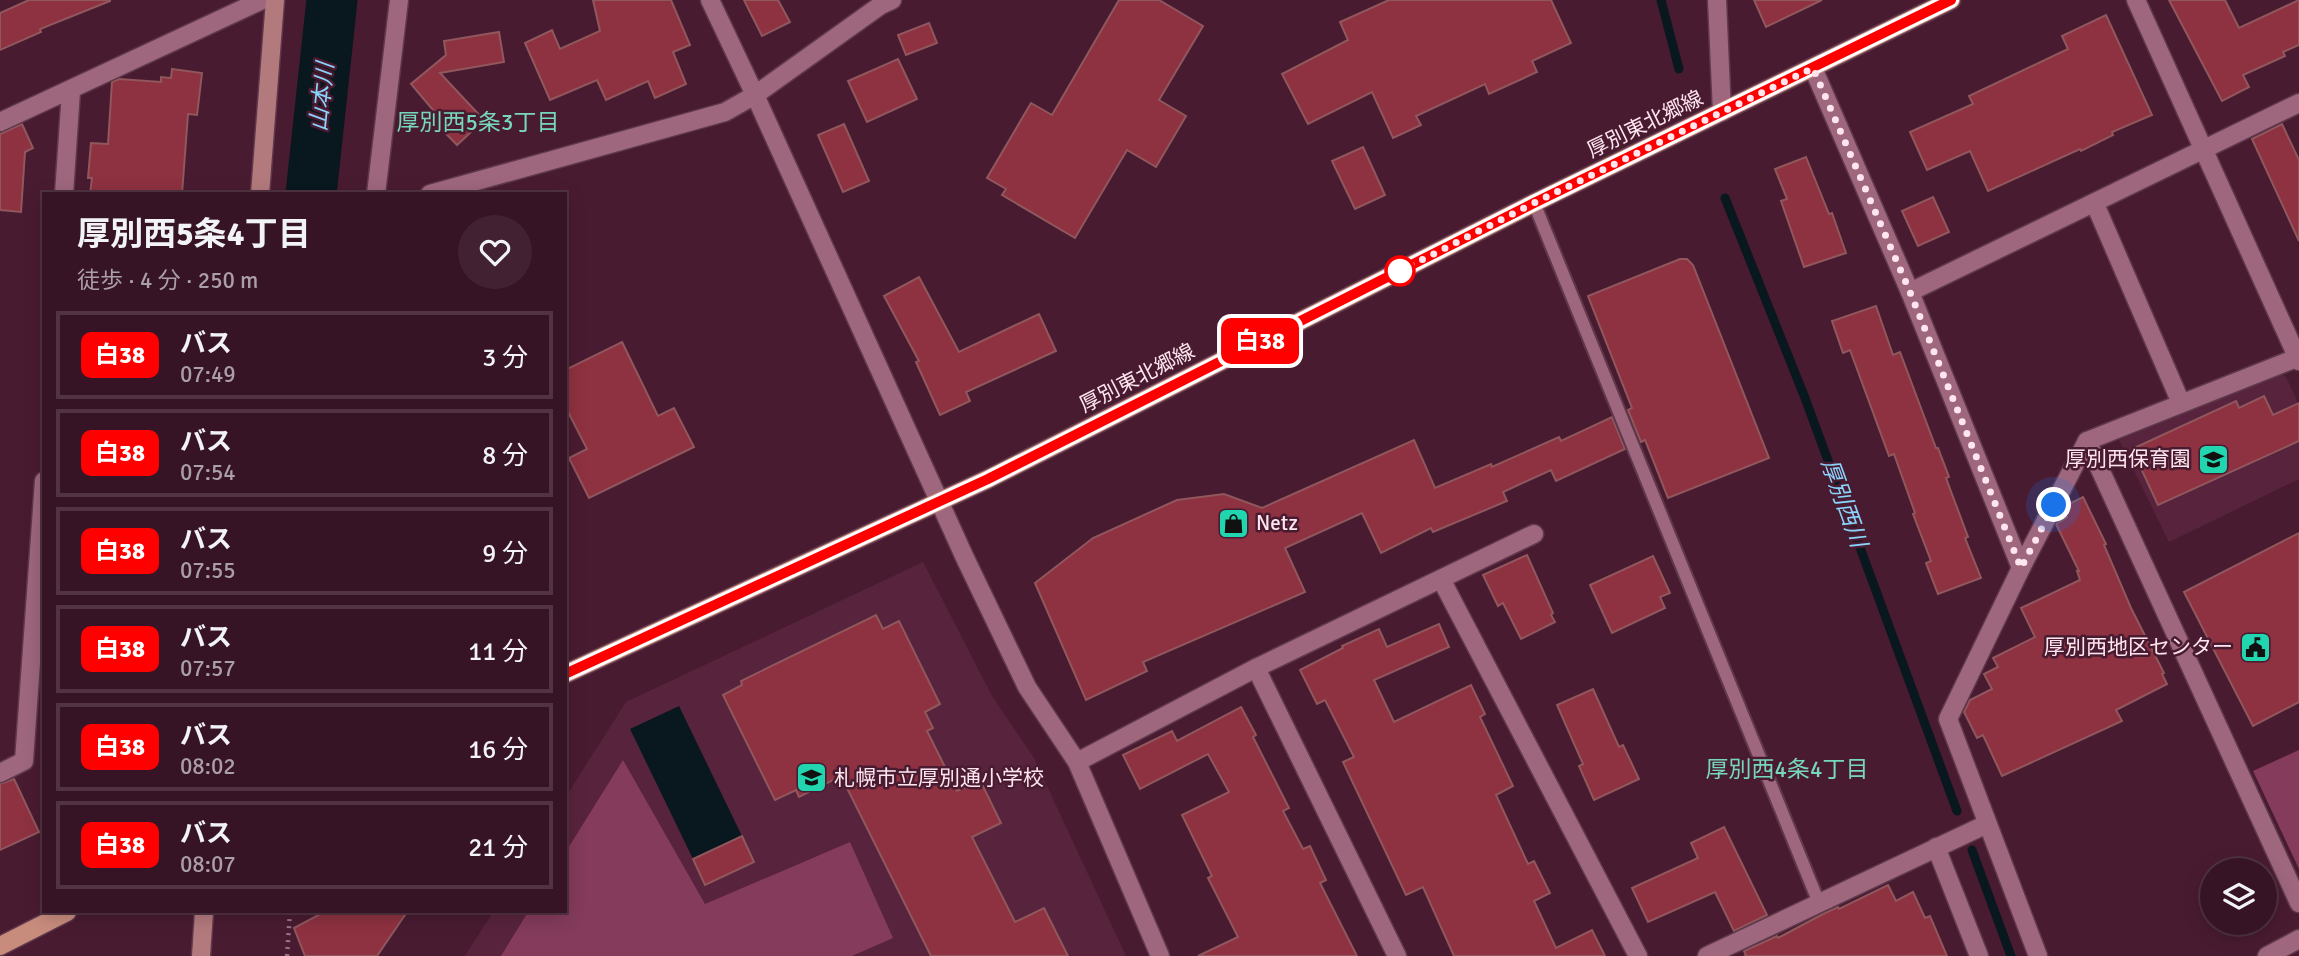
<!DOCTYPE html>
<html lang="ja">
<head>
<meta charset="utf-8">
<style>
	:root { --surface:#371425; --page:#422132; --text:#f1f3f6; --muted:#aa9ea7; --line:#513342 }
	body { margin:0; font-family:Signika,"Noto Sans JP",sans-serif; background:var(--page); color:var(--text); height:100vh; display:flex; flex-direction:column; font-size:26px; white-space:nowrap }
	* { box-sizing:border-box; margin:0 }
	p { font-size:23px; color:var(--muted) }
	.icon { flex:none; width:38px; height:38px; fill:none; stroke:currentColor; stroke-width:2; stroke-linecap:round; stroke-linejoin:round }
	.map { position:relative; flex:1; overflow:hidden }
	.panel { position:absolute; left:42px; top:192px; width:525px; height:721px; display:flex; flex-direction:column; background:var(--surface); border-radius:0px; box-shadow:0 4px 18px #0003,0 0 0 2px var(--line) }
	.panel>* { flex:none }
	.badge { padding:0 14px; border-radius:10px; font-size:24px; line-height:46px }
	.buttons { position:absolute; left:2200px; top:858px; display:grid; gap:14px }
	.buttons a { display:grid; place-items:center; width:77px; height:77px; border-radius:50%; background:var(--surface); box-shadow:0 4px 18px #0003,0 0 0 2px var(--line); font-size:35px }
	.you { position:absolute; width:35px; height:35px; margin:-18px; border:5px solid #fff; border-radius:50%; background:#1a73e8; box-shadow:0 0 0 10px #1a73e833 }
	.map>.badge { position:absolute; translate:-50% -50%; box-shadow:0 0 0 4px #fff }
	.round { display:grid; place-items:center; flex:none; width:74px; height:74px; border-radius:37px; background:var(--page) }
	.overview { display:flex; align-items:center; justify-content:space-between; height:119px; padding:0 35px }
	h1 { font-size:33px; font-weight:700; line-height:52px }
	ul { padding:0; list-style:none }
	li { display:flex; align-items:center; gap:21px; height:88px; margin:0 14px 10px; padding:0 21px; border:4px solid var(--line); border-radius:0px }
	li div { flex:1 }
	li b { display:block; font-size:26px }
	li em { font-style:normal }
	li .badge { min-width:77px; font-weight:700; text-align:center }
	.map>svg:first-child { display:block }
</style>
</head>
<body>
<div class="map">
<svg width="2299" height="956" viewBox="0 0 2299 956">
	<rect width="100%" height="100%" fill="#491b31"/>
	<g fill="#58243d">
		<polygon points="2281,374 2286,377 2299,405 2299,479 2169,542 2119,440"/>
		<polygon points="923,562 992,696 1034,758 1126,956 465,956 493,912 565,912 565,798 626,702"/>
	</g>
	<g fill="#843b5c">
		<polygon points="2299,750 2299,869 2253,771"/>
		<polygon points="623,760 705,904 850,842 893,938 852,956 501,956 528,912 565,912 565,853"/>
	</g>
	<polygon fill="#09171f" points="679,706 742,836 693,859 630,729"/>
	<g fill="none" stroke-linecap="round" stroke-linejoin="round">
		<g stroke="#09171f" stroke-width="9">
			<polyline points="1661,0 1679,69"/>
			<polyline points="1725,198 1805,398 1957,811"/>
			<polyline points="1972,850 2011,956"/>
		</g>
		<polyline stroke="#09171f" stroke-width="51" points="311,194 332,0"/>
	</g>
	<g fill="#8e3141" stroke="#90575d" stroke-width="2">
		<polygon points="29,0 110,0 110,1 40,29 41,32 0,50 0,13"/>
		<polygon points="593,0 671,0 690,45 673,52 686,84 655,98 648,81 606,100 597,80 550,100 525,43 552,30 560,49 600,31"/>
		<polygon points="744,0 778,0 790,22 762,36"/>
		<polygon points="1119,0 1159,0 1203,26 1159,100 1186,116 1156,167 1127,150 1075,238 1002,195 1006,189 987,178 1031,103 1052,115"/>
		<polygon points="1389,0 1551,0 1571,43 1532,61 1537,72 1489,94 1485,84 1416,116 1421,125 1393,138 1372,92 1308,124 1282,74 1348,40 1340,22"/>
		<polygon points="1754,0 1822,0 1766,27"/>
		<polygon points="2169,0 2225,0 2239,28 2299,0 2299,45 2283,52 2285,56 2243,75 2249,87 2222,101"/>
		<polygon points="2106,15 2152,115 2112,132 2113,135 2081,151 2080,149 1988,191 1970,151 1927,170 1910,132 1973,104 1969,96 2068,49 2062,36"/>
		<polygon points="929,23 937,43 906,55 898,35"/>
		<polygon points="499,32 504,62 440,73 484,120 457,145 428,115 433,110 411,84 446,55 444,41"/>
		<polygon points="898,59 917,99 867,122 848,81"/>
		<polygon points="172,69 202,73 197,115 188,114 182,194 90,194 92,178 88,178 91,143 108,144 112,82 119,79 161,82 161,77 171,78"/>
		<polygon points="22,124 33,148 25,152 21,212 0,210 0,134"/>
		<polygon points="844,124 869,181 843,192 818,135"/>
		<polygon points="2282,124 2299,160 2299,241 2252,139"/>
		<polygon points="1363,147 1385,195 1355,209 1332,161"/>
		<polygon points="1806,157 1829,214 1832,213 1846,253 1804,267 1781,201 1787,199 1775,169"/>
		<polygon points="1933,197 1949,232 1918,246 1902,211"/>
		<polygon points="1680,259 1687,259 1693,265 1769,458 1668,498 1645,440 1641,442 1628,410 1632,408 1588,296"/>
		<polygon points="919,277 959,352 1039,314 1056,351 966,392 970,401 940,415 916,362 919,361 884,296"/>
		<polygon points="1876,306 1893,355 1900,352 1936,448 1938,448 1949,477 1946,478 1968,537 1965,538 1981,578 1938,594 1926,563 1931,561 1913,514 1915,513 1894,454 1889,456 1850,350 1843,353 1832,321"/>
		<polygon points="622,342 658,416 674,408 694,447 589,498 569,458 587,449 565,406 565,370"/>
		<polygon points="2264,396 2273,415 2299,403 2299,441 2158,505 2132,449 2236,401 2239,408"/>
		<polygon points="1612,417 1625,449 1556,481 1551,470 1503,492 1507,501 1433,532 1431,528 1381,553 1362,513 1285,548 1305,592 1143,662 1147,671 1086,700 1035,583 1093,538 1177,500 1224,494 1262,508 1414,440 1435,488 1491,464 1492,467 1559,437 1561,441"/>
		<polygon points="2083,497 2106,544 2104,545 2131,608 2164,673 2162,674 2167,684 2116,710 2122,721 2002,776 1983,735 1977,738 1964,712 1970,700 1992,689 1984,674 1998,667 1993,658 2035,637 2021,608 2080,580 2077,571 2079,571 2056,524 2067,517 2064,510 2067,505"/>
		<polygon points="2299,533 2299,702 2253,726 2184,592"/>
		<polygon points="1527,555 1553,613 1551,615 1555,622 1521,639 1503,603 1498,606 1483,575"/>
		<polygon points="1653,556 1670,593 1660,597 1665,608 1612,633 1590,585"/>
		<polygon points="876,615 883,629 899,621 940,704 925,712 933,728 927,731 957,791 980,780 1001,823 972,837 1015,922 1044,908 1068,956 931,956 841,776 799,797 796,790 775,800 723,695 742,685 741,681"/>
		<polygon points="1439,624 1449,647 1374,680 1394,722 1471,685 1485,714 1480,717 1513,786 1496,795 1528,864 1534,861 1550,893 1534,901 1556,948 1592,930 1605,956 1454,956 1423,887 1406,895 1343,762 1354,757 1325,700 1317,704 1300,670 1343,648 1342,646 1379,629 1387,647"/>
		<polygon points="1593,689 1619,747 1623,745 1639,779 1594,800 1579,766 1583,764 1557,705"/>
		<polygon points="1241,707 1256,735 1253,737 1289,808 1283,811 1303,849 1310,846 1326,880 1320,883 1357,956 1198,956 1238,937 1208,878 1212,876 1182,815 1229,792 1208,754 1140,789 1123,755 1172,731 1177,741"/>
		<polygon points="14,779 39,832 0,850 0,784"/>
		<polygon points="1724,827 1767,915 1734,931 1715,892 1648,922 1632,888 1698,858 1691,843"/>
		<polygon points="742,836 754,862 705,885 693,859"/>
		<polygon points="1888,885 1896,901 1913,892 1925,918 1930,916 1947,956 1744,956 1746,955 1744,951 1777,936 1778,938 1823,914 1838,907 1839,909"/>
		<polygon points="324,912 407,912 377,956 305,956 294,928"/>
	</g>
	<g fill="none" stroke-linecap="round" stroke-linejoin="round">
		<defs>
			<polyline id="lane" points="1534,203 1819,903"/>
			<g id="street">
				<polyline points="710,0 755,95 965,558 1027,687 1077,762 1160,956"/>
				<polyline points="1717,0 1722,112"/>
				<polyline points="2136,0 2299,361"/>
				<polyline points="1813,68 1910,292 2021,568"/>
				<polyline points="0,122 262,0"/>
				<polyline points="64,194 71,91"/>
				<polyline points="376,194 399,0"/>
				<polyline points="430,194 725,112 755,95 881,5 892,0"/>
				<polyline points="2095,204 2181,403"/>
				<polyline points="1910,292 2299,103"/>
				<polyline points="2087,441 2299,903"/>
				<polyline points="1441,579 1638,956"/>
				<polyline points="1256,668 1397,956"/>
				<polyline points="1077,762 1256,668 1534,534"/>
				<polyline points="0,773 24,761 44,481"/>
				<polyline points="1936,847 1979,956"/>
				<polyline points="1707,956 1987,824"/>
				<polyline points="2038,956 1948,719 2021,568 2087,441 2299,357"/>
				<polyline points="2267,956 2299,939"/>
			</g>
			<g id="secondary">
				<polyline points="260,194 275,0"/>
				<polyline points="201,956 204,912"/>
			</g>
			<g id="primary">
				<polyline points="565,674 988,479 1534,203 1951,0"/>
				<polyline points="0,946 67,912"/>
			</g>
		</defs>
		<use href="#lane" stroke="#5f384c" stroke-width="16"/>
		<use href="#street" stroke="#5f384c" stroke-width="21"/>
		<use href="#secondary" stroke="#5f384c" stroke-width="21"/>
		<use href="#primary" stroke="#5f384c" stroke-width="21"/>
		<polyline stroke="#997485" stroke-width="4.5" stroke-dasharray="2 5" stroke-linecap="butt" points="287,956 290,912"/>
		<use href="#lane" stroke="#9e677d" stroke-width="12"/>
		<use href="#street" stroke="#9e677d" stroke-width="18"/>
		<use href="#secondary" stroke="#b37a7d" stroke-width="18"/>
		<use href="#primary" stroke="#c88c7d" stroke-width="18"/>
	</g>
	<g fill="none" stroke-linecap="round" stroke-linejoin="round">
		<defs>
			<polyline id="line" points="565,674 988,479 1534,203 1951,0"/>
		</defs>
		<use href="#line" stroke="#fff" stroke-width="16"/>
		<use href="#line" stroke="#f00" stroke-width="10"/>
		<polyline stroke="#fee5ee" stroke-width="7" stroke-dasharray="0 12.6" points="1400,271 1534,203 1813,68 1910,292 2021,568 2054,505"/>
	</g>
	<defs>
		<symbol id="school-square" viewBox="-11 -11 22 22"><rect x="-9" y="-9" width="18" height="18" rx="4" fill="#21d5af" stroke="#491b31"/><path d="M0-5L7-2L0 1L-7-2ZM-4 1L0 2.5L4 1V4Q0 6-4 4Z" fill="#111"/></symbol>
		<symbol id="shop-square" viewBox="-11 -11 22 22"><rect x="-9" y="-9" width="18" height="18" rx="4" fill="#21d5af" stroke="#491b31"/><path d="M-5-2.5h2.3a2.7 3.5 0 0 1 5.4 0H5L5.5 6h-11ZM-1.5-2.5h3a1.5 2.3 0 0 0-3 0Z" fill="#111"/></symbol>
		<symbol id="civic-square" viewBox="-11 -11 22 22"><rect x="-9" y="-9" width="18" height="18" rx="4" fill="#21d5af" stroke="#491b31"/><path d="M-.6-6.5H3V-4.5H.6V-3L4-1V1h2V6H-6V1h2V-1L-.6-3ZM-1.2 2.5V6h2.4V2.5Z" fill="#111"/></symbol>
	</defs>
	<g fill-rule="evenodd">
		<use href="#school-square" x="2196" y="442" width="35" height="35"/>
		<use href="#shop-square" x="1216" y="506" width="35" height="35"/>
		<use href="#civic-square" x="2238" y="630" width="35" height="35"/>
		<use href="#school-square" x="794" y="760" width="35" height="35"/>
	</g>
	<circle fill="#fff" stroke="#f00" stroke-width="3.5" cx="1400" cy="271" r="14"/>
	<g text-anchor="middle" dominant-baseline="central" stroke-width="5" stroke-linejoin="round" paint-order="stroke">
		<g font-size="21" fill="#fee5ee" stroke="#491b31">
			<text transform="translate(1645 124) rotate(-26)">厚別東北郷線</text>
			<text transform="translate(1137 378) rotate(-27)">厚別東北郷線</text>
		</g>
		<g font-size="21" fill="#fee5ee" stroke="#491b31" text-anchor="end">
			<text x="2191" y="459">厚別西保育園</text>
			<text x="1256" y="523" text-anchor="start">Netz</text>
			<text x="2233" y="647">厚別西地区センター</text>
			<text x="834" y="778" text-anchor="start">札幌市立厚別通小学校</text>
		</g>
		<g font-size="23" font-style="italic" fill="#89d3fc" stroke="#491b31">
			<text transform="translate(322 97) rotate(-84)">山本川</text>
			<text transform="translate(1844 503) rotate(70)">厚別西川</text>
		</g>
		<g font-size="23" fill="#77d7bc" stroke="#491b31">
			<text x="478" y="122">厚別西5条3丁目</text>
			<text x="1787" y="769">厚別西4条4丁目</text>
		</g>
	</g>
</svg>
<div class="buttons">
<a><svg class="icon" aria-label="layers" viewBox="0 0 24 24"><path d="M12 4l9 5-9 5-9-5zM3 14l9 5 9-5"/></svg></a>
</div>
<div class="you" style="left:2054px;top:505px"></div>
<b class="badge" style="left:1260px;top:341px;background:#f00;color:#fff">白38</b>
<section class="panel">
<div class="overview"><div><h1>厚別西5条4丁目</h1><p>徒歩 · 4 分 · 250 m</p></div><a class="round"><svg class="icon" aria-label="heart" viewBox="0 0 24 24"><path d="M12 20l-8-8c-3-5 5-10 8-4 3-6 11-1 8 4z"/></svg></a></div>
<ul>
<li><span class="badge" style="background:#f00;color:#fff">白38</span><div><b>バス</b><p>07:49</p></div><em>3 分</em></li>
<li><span class="badge" style="background:#f00;color:#fff">白38</span><div><b>バス</b><p>07:54</p></div><em>8 分</em></li>
<li><span class="badge" style="background:#f00;color:#fff">白38</span><div><b>バス</b><p>07:55</p></div><em>9 分</em></li>
<li><span class="badge" style="background:#f00;color:#fff">白38</span><div><b>バス</b><p>07:57</p></div><em>11 分</em></li>
<li><span class="badge" style="background:#f00;color:#fff">白38</span><div><b>バス</b><p>08:02</p></div><em>16 分</em></li>
<li><span class="badge" style="background:#f00;color:#fff">白38</span><div><b>バス</b><p>08:07</p></div><em>21 分</em></li>
</ul>
</section>
</div>
</body>
</html>
